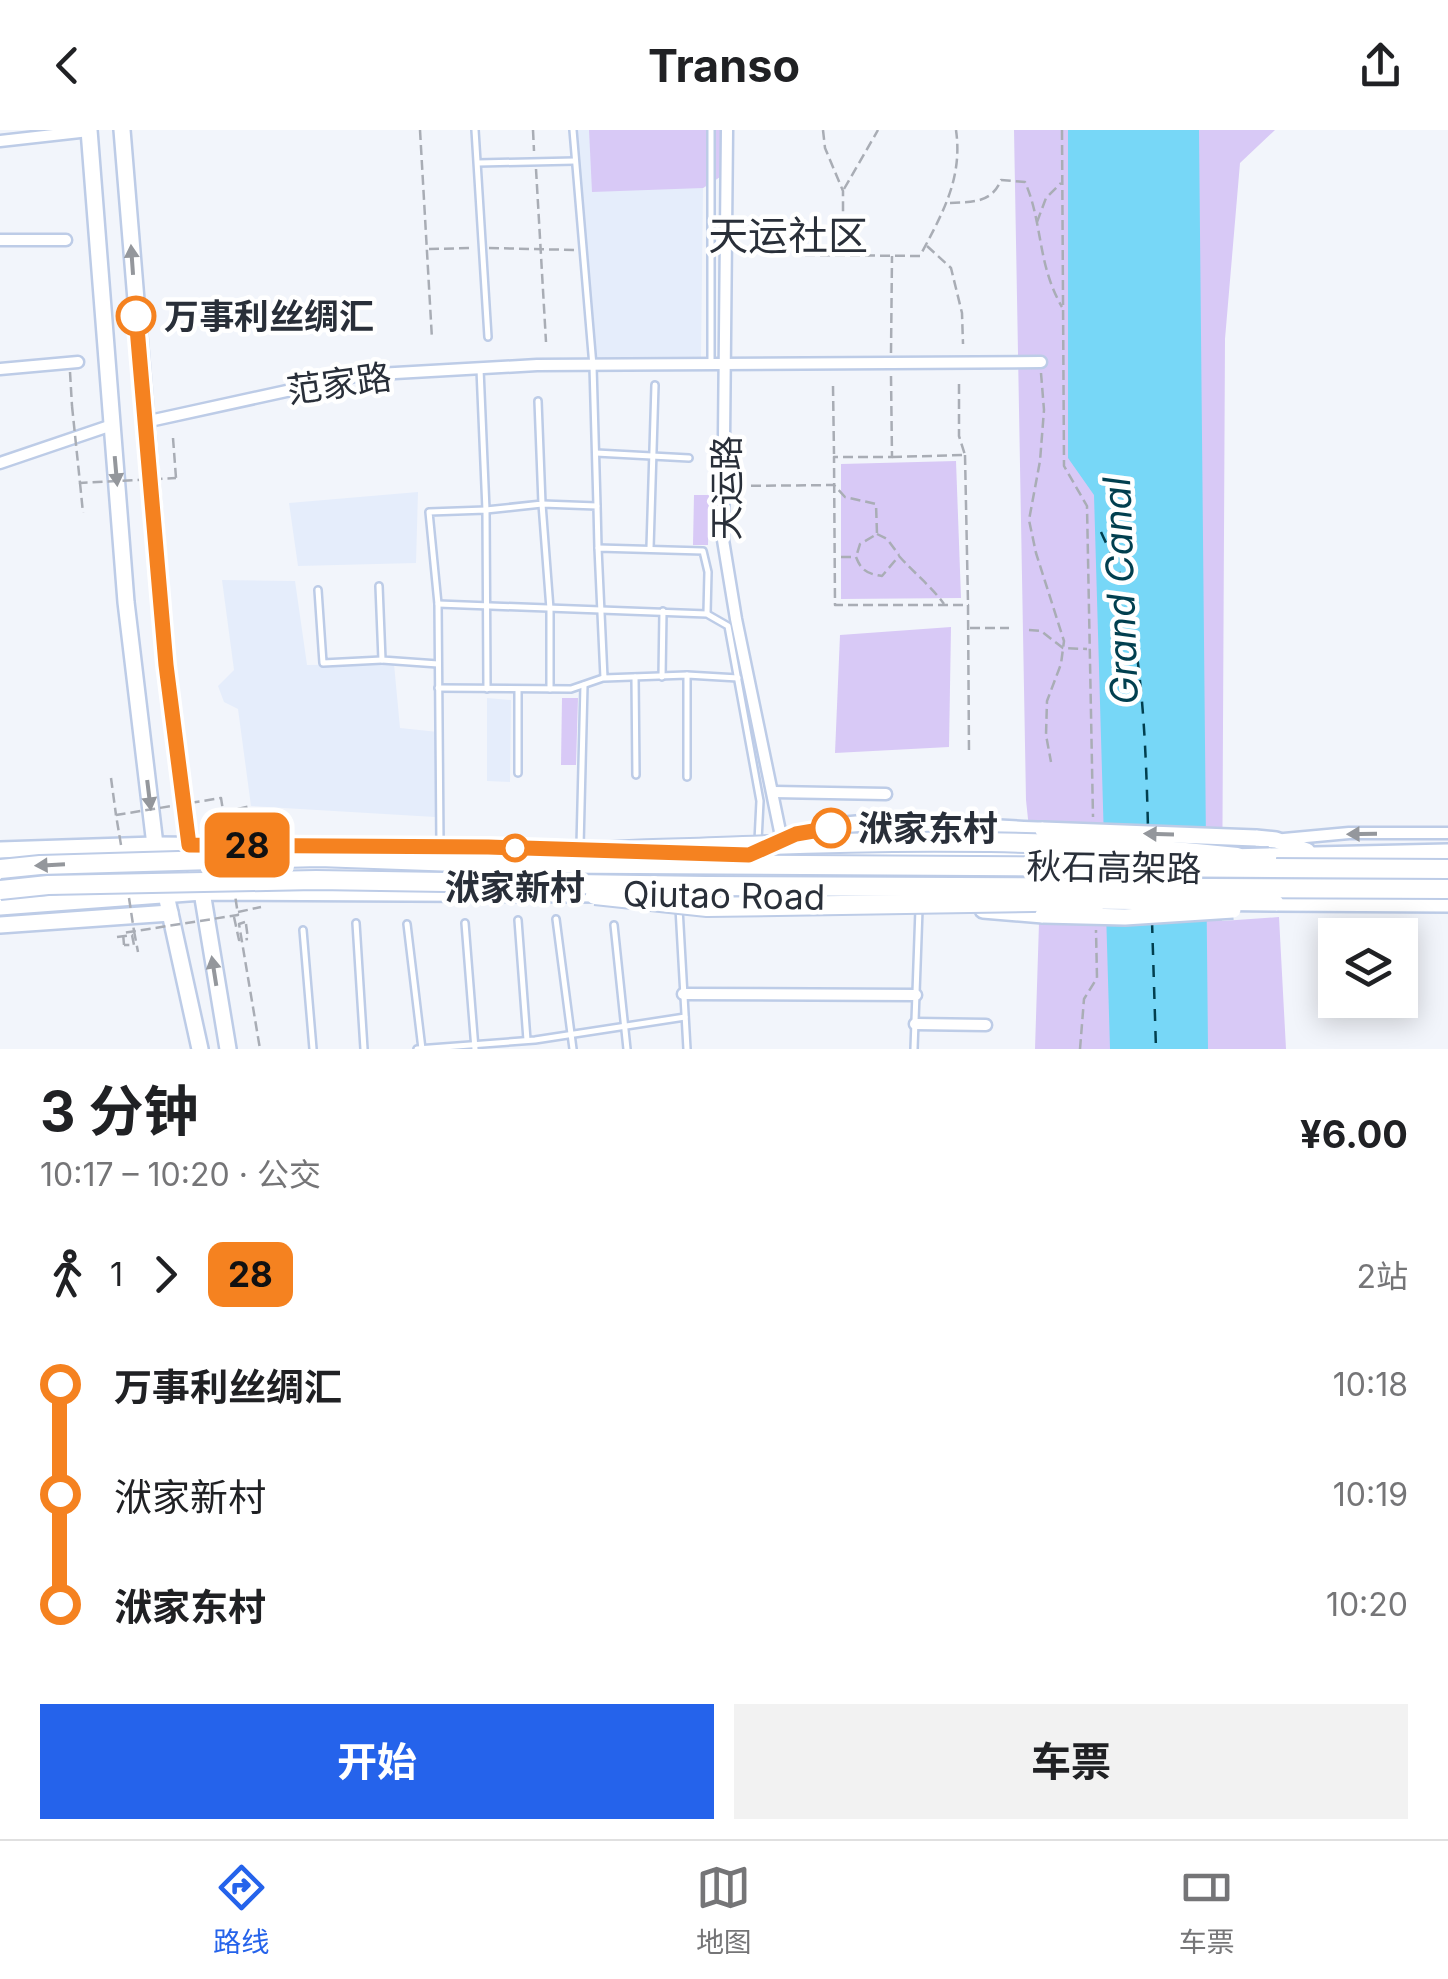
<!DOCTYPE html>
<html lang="zh">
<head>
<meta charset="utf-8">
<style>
	:root { --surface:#fff; --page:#f2f2f2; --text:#202124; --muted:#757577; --line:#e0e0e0; --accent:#2563eb }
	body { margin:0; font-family:Inter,"Noto Sans SC",sans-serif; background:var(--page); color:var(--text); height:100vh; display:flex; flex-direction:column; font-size:38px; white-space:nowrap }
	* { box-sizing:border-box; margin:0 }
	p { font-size:32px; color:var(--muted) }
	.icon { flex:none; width:55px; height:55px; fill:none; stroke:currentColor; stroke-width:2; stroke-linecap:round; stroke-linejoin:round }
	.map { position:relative; height:919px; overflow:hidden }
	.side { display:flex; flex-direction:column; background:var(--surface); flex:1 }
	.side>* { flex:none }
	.badge { padding:0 20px; border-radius:15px; font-size:35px; line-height:65px }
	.fabs { position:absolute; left:1318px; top:788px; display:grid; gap:20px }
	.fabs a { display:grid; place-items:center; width:100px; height:100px; border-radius:0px; background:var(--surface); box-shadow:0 5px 25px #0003; font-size:50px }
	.map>.badge { position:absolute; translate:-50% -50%; box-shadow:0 0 0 5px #fff }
	.legs { display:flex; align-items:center; gap:15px; height:110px; padding:0 40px; font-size:32px }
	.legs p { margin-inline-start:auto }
	.head { display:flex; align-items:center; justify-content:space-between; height:170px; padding:0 40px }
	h1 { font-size:55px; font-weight:700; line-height:75px }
	.primary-button { display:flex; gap:20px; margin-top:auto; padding:20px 40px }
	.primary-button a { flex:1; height:115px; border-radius:0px; background:var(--accent); color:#fff; font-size:40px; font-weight:700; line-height:115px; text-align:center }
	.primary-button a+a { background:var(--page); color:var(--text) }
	ul { padding:0 40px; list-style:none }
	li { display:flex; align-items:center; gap:35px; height:110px; font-size:38px }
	li i { display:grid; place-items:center; width:15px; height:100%; margin:0 12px; background:currentColor }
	li i::after { content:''; width:25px; height:25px; margin:-12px; border:8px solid; border-radius:50%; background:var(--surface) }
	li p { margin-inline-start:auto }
	li:first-child i { background:linear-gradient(#0000 50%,currentColor 0) }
	li:last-child i { background:linear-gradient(currentColor 50%,#0000 0) }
	header { display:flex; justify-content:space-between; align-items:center; height:130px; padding:0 40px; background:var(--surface); font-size:45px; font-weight:700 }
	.menu { display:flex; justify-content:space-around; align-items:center; height:140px; border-top:2px solid var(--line); background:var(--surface); font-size:28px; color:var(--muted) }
	.menu a { display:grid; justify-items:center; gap:5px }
	.menu .active { color:var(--accent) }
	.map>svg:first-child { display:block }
</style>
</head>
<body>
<header><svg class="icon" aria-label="back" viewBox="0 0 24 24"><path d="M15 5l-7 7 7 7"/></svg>Transo<svg class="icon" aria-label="share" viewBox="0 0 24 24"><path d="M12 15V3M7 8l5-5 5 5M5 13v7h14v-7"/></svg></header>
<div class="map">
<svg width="1448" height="919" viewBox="0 0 1448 919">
	<rect width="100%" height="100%" fill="#f2f5fb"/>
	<g fill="#e5edfb">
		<polygon points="577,0 721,0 720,47 703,58 701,227 595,228"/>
		<polygon points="418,362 416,433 298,436 289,373"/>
		<polygon points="222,450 295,451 307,535 394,534 400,598 438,602 435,687 251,676 238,579 224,572 218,556 234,540"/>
		<polygon points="487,568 511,570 510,652 487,651"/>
	</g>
	<g fill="#d8c9f6">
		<polygon points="589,0 721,0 720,47 703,58 592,62"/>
		<polygon points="1014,0 1275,0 1240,33 1225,209 1222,791 1279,787 1286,919 1035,919 1039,793 1026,670"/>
		<polygon points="956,331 961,468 841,469 841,334"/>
		<polygon points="694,365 709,365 708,415 693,415"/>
		<polygon points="951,497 949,617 835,623 840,505"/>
		<polygon points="562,568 578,568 576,635 561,635"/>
	</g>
	<polygon fill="#77d7f7" points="1068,0 1199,0 1208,919 1110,919 1094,365 1068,328"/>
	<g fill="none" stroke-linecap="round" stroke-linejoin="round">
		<g stroke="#013f4f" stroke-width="2.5" stroke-dasharray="12 10" stroke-linecap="butt">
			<path d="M1101 402C1109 420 1120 440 1125 459 1143 536 1146 619 1148 698"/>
			<polyline points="1152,791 1156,919"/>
		</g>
		<defs>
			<g id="lane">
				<polyline points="475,0 488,207"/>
				<polyline points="573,0 593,236 597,376"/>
				<polyline points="711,0 711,233"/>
				<polyline points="478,33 575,31"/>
				<polyline points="480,239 486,380 542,374 538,271"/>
				<polyline points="596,323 689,328"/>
				<polyline points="650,418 655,255"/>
				<polyline points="379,456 382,530 438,534"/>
				<polyline points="318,460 323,533 382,530"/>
				<polyline points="438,474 707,484 728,496 760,671 758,711"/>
				<polyline points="707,483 708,442 703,421 598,418 604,548 687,545 738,548"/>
				<polyline points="687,545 687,647"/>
				<polyline points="635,547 636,645"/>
				<polyline points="662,547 663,481"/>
				<polyline points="438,558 571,559 603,548"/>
				<polyline points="550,559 550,479 542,374 597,376 598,418"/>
				<polyline points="518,643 518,560"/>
				<polyline points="440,714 438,474 429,382 486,380 487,559"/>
				<polyline points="580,716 584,555"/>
				<polyline points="679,778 687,919"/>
				<polyline points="556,789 573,919"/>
				<polyline points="518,790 527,910"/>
				<polyline points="356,793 364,919"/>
				<polyline points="465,793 475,919"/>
				<polyline points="407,794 422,919"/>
				<polyline points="614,795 627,919"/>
				<polyline points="303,800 313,919"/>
				<polyline points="417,919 535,910 685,887"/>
				<polyline points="914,919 919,779"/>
			</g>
			<g id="street">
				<polyline points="727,0 723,410 736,489 782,711"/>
				<polyline points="0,11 89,1"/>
				<polyline points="0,110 66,110"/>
				<polyline points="0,239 78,232"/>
				<polyline points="145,292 360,245 537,235 1041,232"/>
				<polyline points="0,333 112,295"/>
				<polyline points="774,662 886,664"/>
				<polyline points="1284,709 1349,703 1448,703"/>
				<polyline points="683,864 916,865"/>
				<polyline points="915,894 986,895"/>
			</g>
			<g id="primary">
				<polyline points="89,0 126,472 155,715 200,919"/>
				<polyline points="122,0 166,535 189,715 202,762 228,919"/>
				<polyline points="1256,708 1276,710 1307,721"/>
				<path d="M775 714C850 677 961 699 1043 700"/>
				<polyline points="0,720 155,715 581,719"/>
				<polyline points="724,724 892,722 1041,728"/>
				<polyline points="1269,726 1448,722"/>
				<polyline points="654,764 906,765"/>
				<polyline points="1276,773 1448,774"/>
				<polyline points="0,777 202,762 606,764"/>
				<polyline points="983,780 1043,785"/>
				<polyline points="0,795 170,783"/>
			</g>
		</defs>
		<use href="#lane" stroke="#bdcce7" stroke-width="10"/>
		<use href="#street" stroke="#bdcce7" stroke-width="15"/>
		<use href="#primary" stroke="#bdcce7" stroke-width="20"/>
		<g stroke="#a9adb5" stroke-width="2.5" stroke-dasharray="10 5" stroke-linecap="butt">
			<polyline points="420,0 432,209"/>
			<polyline points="533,0 534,21"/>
			<polyline points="823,0 825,18 843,61 843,124"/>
			<polyline points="1062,0 1064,336 1087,376 1093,687"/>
			<polyline points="536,39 546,212"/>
			<polyline points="844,59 878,0"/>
			<path d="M950 73C972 72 992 73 1001 50L1025 52C1043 93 1037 134 1062 177"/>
			<polyline points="1037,92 1046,68 1061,53"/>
			<polyline points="927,116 951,138 962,183 963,214"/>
			<polyline points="489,118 576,120"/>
			<polyline points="429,119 471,118"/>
			<path d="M805 125 920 126C942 84 963 49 956 0"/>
			<polyline points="891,223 892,126"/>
			<polyline points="70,242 72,276"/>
			<polyline points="1041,243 1044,280 1040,331 1029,390 1036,423 1064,511 1061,534 1047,571 1046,605 1051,632"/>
			<polyline points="891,246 892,327 834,327 835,475 968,475 969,623"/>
			<polyline points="833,256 834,324"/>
			<polyline points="173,308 176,348"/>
			<polyline points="965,325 968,473"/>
			<polyline points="892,327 965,325 959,306 959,251"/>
			<polyline points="80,353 83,383"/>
			<polyline points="736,356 834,355 845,367 876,374 877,404 860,414 856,427"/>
			<polyline points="877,404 887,409 899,425"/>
			<path d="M841 427H856C861 440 867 444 882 446L899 426C914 443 931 456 944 474"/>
			<polyline points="970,498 1009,498"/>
			<polyline points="1029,500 1041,501 1063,518 1087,519"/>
			<polyline points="111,648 116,685"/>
			<polyline points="223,682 251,676"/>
			<polyline points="238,782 261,777"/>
			<polyline points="245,792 239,794 260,919"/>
			<polyline points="246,794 248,809"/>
			<polyline points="134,801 138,822"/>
			<polyline points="117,807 132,805 134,815 124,815"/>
			<polyline points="1080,919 1084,869 1097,848 1096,800"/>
		</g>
		<use href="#lane" stroke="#fff" stroke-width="5"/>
		<use href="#street" stroke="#fff" stroke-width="10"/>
		<use href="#primary" stroke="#fff" stroke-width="15"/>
		<defs>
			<g id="primary-bridge">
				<polyline points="1043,700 1256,708"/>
				<polyline points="1228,727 1269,726"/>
				<polyline points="1089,771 1276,773"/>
				<polyline points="1043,785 1125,787 1233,780"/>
			</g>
			<g id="highway-bridge">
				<path d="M569 724C627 718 685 719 743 716 908 709 1073 709 1237 727"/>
				<polyline points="0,739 40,735 319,727 484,733 1448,739"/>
				<polyline points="0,760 48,755 316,750 706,756 1448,759"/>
				<polyline points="595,765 707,777 1098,771"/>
			</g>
		</defs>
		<use href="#primary-bridge" stroke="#bdcce7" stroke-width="20" stroke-linecap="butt"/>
		<use href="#highway-bridge" stroke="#bdcce7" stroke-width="22" stroke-linecap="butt"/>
		<g stroke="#a9adb5" stroke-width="2.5" stroke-dasharray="10 5" stroke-linecap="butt">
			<polyline points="72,276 80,353 176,348"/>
			<polyline points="121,715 116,685 221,668 228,712"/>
			<polyline points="129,768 134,801"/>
			<polyline points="234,787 239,810 248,809"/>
			<polyline points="124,815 123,803 238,785 235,765"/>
		</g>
		<use href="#primary-bridge" stroke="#fff" stroke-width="15"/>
		<use href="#highway-bridge" stroke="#fff" stroke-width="18"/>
	</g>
	<defs><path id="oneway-solid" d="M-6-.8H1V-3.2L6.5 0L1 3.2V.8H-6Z" transform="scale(2.5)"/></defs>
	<g fill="#94979c">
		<use href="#oneway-solid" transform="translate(132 130) rotate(-94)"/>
		<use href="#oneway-solid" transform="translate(116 341) rotate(85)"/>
		<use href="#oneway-solid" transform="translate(149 665) rotate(83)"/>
		<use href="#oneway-solid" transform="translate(1159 704) rotate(-178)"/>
		<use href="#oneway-solid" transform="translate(1362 704) rotate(179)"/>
		<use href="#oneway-solid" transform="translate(50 735) rotate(177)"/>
		<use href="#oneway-solid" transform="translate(214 841) rotate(-99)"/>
	</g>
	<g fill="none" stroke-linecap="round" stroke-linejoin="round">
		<defs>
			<polyline id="line-1" points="136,186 166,535 189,715 488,717 749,725 796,704 831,698"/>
		</defs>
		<use href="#line-1" stroke="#fff" stroke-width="22"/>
		<use href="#line-1" stroke="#f58220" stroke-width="15"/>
	</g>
	<g fill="#fff" stroke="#f58220" stroke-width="5">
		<circle cx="136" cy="186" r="18"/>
		<circle cx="831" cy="698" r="18"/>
		<circle cx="515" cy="718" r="12"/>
	</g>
	<g text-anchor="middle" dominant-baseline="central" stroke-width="9" stroke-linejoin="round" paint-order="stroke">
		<g font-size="35" font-weight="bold" fill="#292f39" stroke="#fff" text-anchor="start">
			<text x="164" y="186">万事利丝绸汇</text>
			<text x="858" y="698">洑家东村</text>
			<text x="515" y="757" text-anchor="middle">洑家新村</text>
		</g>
		<g font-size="35" fill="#292f39" stroke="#fff">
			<text transform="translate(339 253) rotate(-8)">范家路</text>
			<text transform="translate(726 358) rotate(-90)">天运路</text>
			<text transform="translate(1114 737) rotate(1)">秋石高架路</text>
			<text transform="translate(724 765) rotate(1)">Qiutao Road</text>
		</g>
		<g font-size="38" font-style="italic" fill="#013f4f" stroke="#fff">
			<text transform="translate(1120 461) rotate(-92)">Grand Canal</text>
		</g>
		<g font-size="40" fill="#292f39" stroke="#fff">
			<text x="788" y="105">天运社区</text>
		</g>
	</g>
</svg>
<div class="fabs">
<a><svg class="icon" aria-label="layers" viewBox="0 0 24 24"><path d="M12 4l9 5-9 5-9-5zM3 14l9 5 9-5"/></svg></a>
</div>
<b class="badge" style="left:247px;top:715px;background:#f58220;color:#111">28</b>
</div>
<section class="side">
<div class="head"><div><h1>3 分钟</h1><p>10:17 – 10:20 · 公交</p></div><b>¥6.00</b></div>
<div class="legs"><svg class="icon" aria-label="walk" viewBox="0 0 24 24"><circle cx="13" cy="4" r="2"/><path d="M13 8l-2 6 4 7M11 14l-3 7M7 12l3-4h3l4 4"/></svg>1<svg class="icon" aria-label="forward" viewBox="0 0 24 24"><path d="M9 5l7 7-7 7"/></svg><b class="badge" style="background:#f58220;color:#111">28</b><p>2站</p></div>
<ul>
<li><i style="color:#f58220"></i><b>万事利丝绸汇</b><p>10:18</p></li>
<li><i style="color:#f58220"></i><span>洑家新村</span><p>10:19</p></li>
<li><i style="color:#f58220"></i><b>洑家东村</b><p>10:20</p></li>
</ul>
<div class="primary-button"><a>开始</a><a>车票</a></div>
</section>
<nav class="menu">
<a class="active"><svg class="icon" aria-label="directions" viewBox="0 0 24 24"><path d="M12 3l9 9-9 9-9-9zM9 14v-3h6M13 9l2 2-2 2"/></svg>路线</a>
<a><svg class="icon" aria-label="map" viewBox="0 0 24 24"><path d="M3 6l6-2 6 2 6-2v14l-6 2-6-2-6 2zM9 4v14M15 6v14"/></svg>地图</a>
<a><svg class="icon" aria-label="tickets" viewBox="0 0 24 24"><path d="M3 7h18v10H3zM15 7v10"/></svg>车票</a>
</nav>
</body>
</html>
